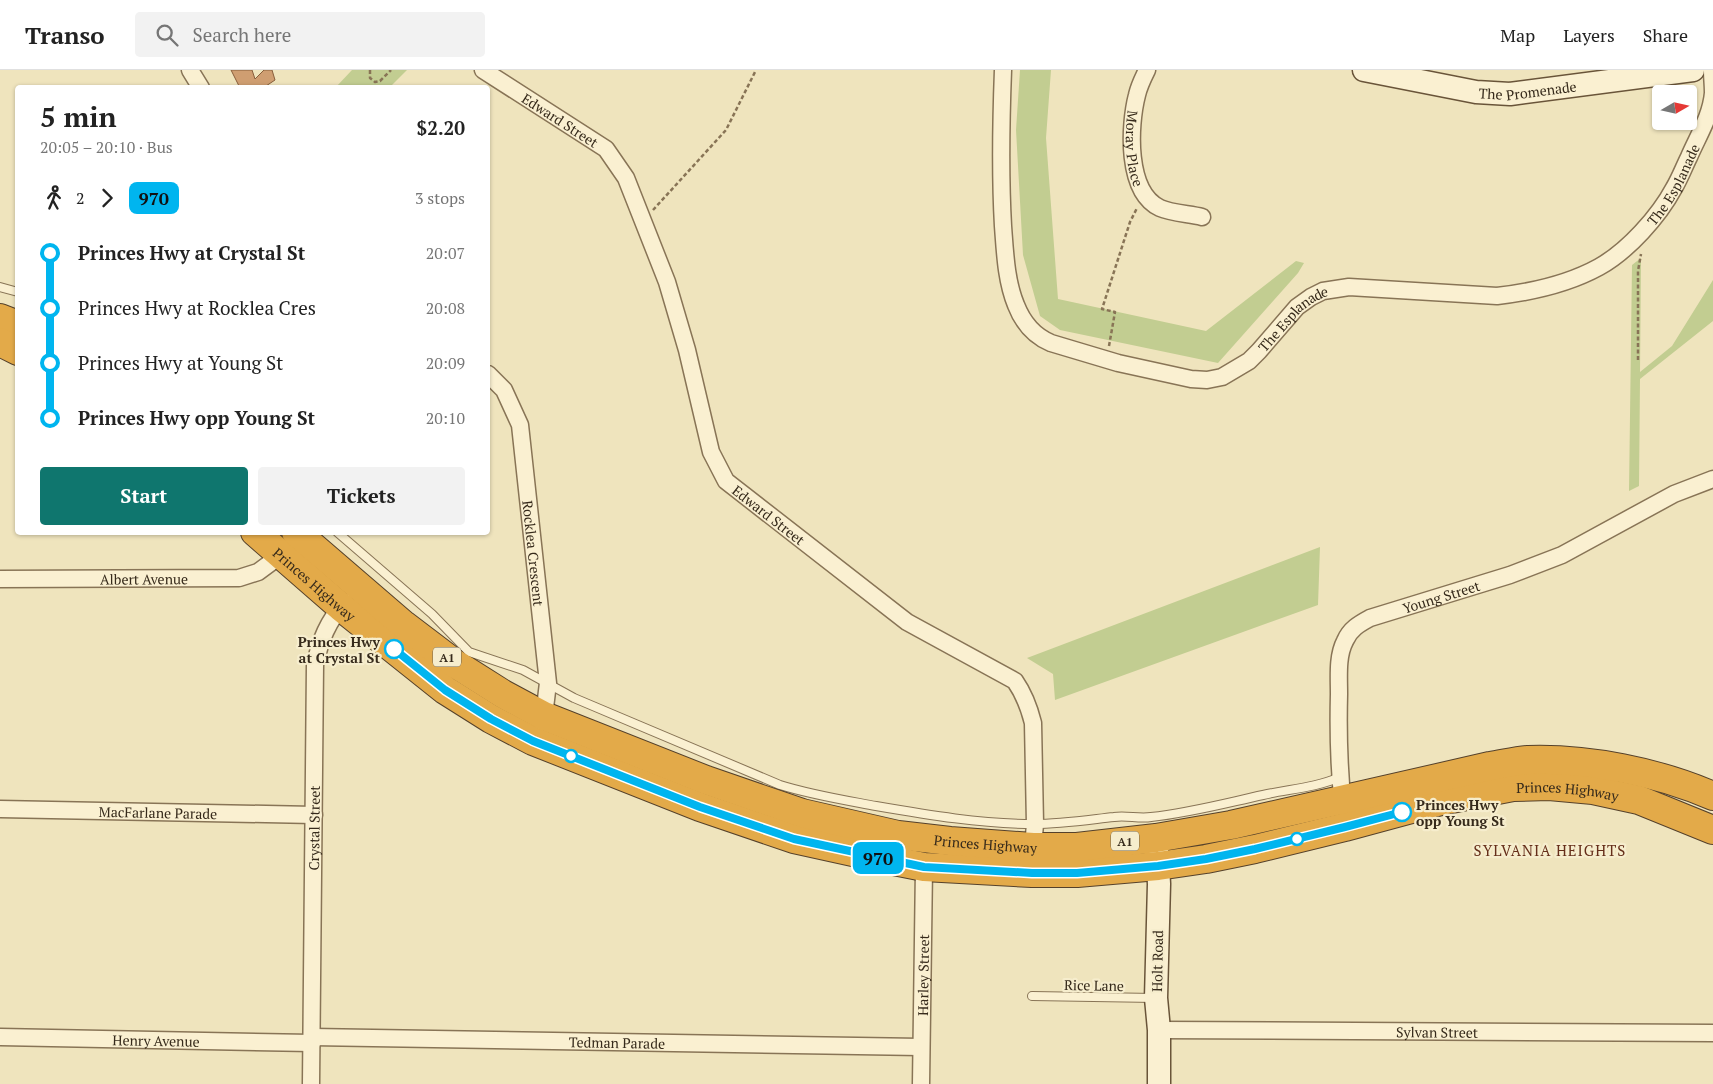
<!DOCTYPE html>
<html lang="en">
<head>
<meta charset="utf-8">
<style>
	:root { --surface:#fff; --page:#f2f2f2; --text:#222; --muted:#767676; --line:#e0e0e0; --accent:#0f766e }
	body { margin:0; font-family:"PT Serif",serif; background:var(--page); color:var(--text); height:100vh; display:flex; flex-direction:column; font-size:19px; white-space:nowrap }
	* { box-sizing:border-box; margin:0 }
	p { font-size:16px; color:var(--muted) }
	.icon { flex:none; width:28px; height:28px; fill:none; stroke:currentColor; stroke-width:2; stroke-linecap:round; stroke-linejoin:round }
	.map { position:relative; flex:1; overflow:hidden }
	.panel { position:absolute; left:15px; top:15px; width:475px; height:450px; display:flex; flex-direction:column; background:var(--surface); border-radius:5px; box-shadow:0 1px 4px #0004 }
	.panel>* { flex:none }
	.badge { padding:0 10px; border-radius:8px; font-size:18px; line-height:32px }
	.needle { width:32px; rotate:81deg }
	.fabs { position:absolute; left:1652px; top:15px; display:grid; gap:10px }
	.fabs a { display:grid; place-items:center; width:45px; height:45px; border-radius:5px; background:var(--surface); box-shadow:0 1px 4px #0004; font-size:25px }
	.map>.badge { position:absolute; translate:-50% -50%; box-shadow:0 0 0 2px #fff }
	.legs { display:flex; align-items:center; gap:8px; height:55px; padding:0 25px; font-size:16px }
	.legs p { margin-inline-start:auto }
	.headline { display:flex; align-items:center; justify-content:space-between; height:85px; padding:0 25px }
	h1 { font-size:28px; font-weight:700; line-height:38px }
	.action { display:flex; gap:10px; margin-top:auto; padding:10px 25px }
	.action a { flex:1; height:58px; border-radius:5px; background:var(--accent); color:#fff; font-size:20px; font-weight:700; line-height:58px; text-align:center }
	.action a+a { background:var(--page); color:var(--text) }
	ul { padding:0 25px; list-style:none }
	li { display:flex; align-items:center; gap:18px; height:55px; font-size:19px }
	li i { display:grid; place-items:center; width:8px; height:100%; margin:0 6px; background:currentColor }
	li i::after { content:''; width:12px; height:12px; margin:-6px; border:4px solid; border-radius:50%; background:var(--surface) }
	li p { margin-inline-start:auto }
	li:first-child i { background:linear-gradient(#0000 50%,currentColor 0) }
	li:last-child i { background:linear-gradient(currentColor 50%,#0000 0) }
	header { display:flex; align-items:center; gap:30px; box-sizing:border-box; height:70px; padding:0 25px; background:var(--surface); border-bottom:1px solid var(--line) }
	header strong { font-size:24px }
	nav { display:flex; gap:28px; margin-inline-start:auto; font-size:18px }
	.search { width:350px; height:45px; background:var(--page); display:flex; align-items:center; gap:12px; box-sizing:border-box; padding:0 18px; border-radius:5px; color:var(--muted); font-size:19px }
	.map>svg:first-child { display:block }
</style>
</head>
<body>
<header>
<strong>Transo</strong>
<div class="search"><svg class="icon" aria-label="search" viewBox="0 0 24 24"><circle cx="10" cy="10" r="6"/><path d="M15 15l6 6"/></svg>Search here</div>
<nav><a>Map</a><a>Layers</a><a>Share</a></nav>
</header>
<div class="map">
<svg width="1713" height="1014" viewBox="0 0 1713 1014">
	<rect width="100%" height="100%" fill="#efe4bd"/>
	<g fill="#c2cd91">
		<polygon points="352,0 407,0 390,17 336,17"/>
		<polygon points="1020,0 1051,0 1046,68 1058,229 1206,261 1296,191 1304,193 1298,203 1218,293 1060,260 1040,246 1023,185 1016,60"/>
		<polygon points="1641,188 1640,302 1672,276 1713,210 1713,251 1640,309 1639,416 1629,421 1632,195"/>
		<polygon points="1320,477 1318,535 1055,630 1053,604 1027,588"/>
	</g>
	<polygon fill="#cf9e71" stroke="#885e3b" points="231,0 252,0 255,9 264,0 272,0 275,10 263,18 240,18"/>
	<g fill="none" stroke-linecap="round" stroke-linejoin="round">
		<defs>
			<g id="lane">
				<polyline points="0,217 18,222"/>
				<path d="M337 462 432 544 469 582 523 600 574 628 780 715C812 725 844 730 876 736 928 745 982 754 1034 754 1061 754 1087 750 1114 747 1126 745 1139 749 1151 747 1189 743 1226 733 1263 725 1289 719 1315 718 1340 707"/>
				<polyline points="1032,926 1155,928"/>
			</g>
			<g id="street">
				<polyline points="190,0 201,18"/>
				<path id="s1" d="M483 0 606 79 626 108 667 212 687 280 711 382 726 411 907 552 1015 611C1024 624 1029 637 1033 653L1035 754 1033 777"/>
				<path id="s2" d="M1003 0C1001 52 1000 104 1003 156 1005 182 1006 211 1016 235 1023 253 1034 266 1051 273L1118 293 1191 309 1207 310 1222 307 1249 291 1259 281 1297 237 1311 227 1323 221 1349 217 1497 226C1532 222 1568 214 1599 197 1628 181 1659 146 1674 118 1680 108 1684 97 1689 87 1698 66 1711 46 1713 23 1713 15 1712 7 1712 0"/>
				<path id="s3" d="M1147 0C1143 8 1139 16 1137 25 1129 56 1126 122 1160 138 1171 143 1190 144 1202 147"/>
				<path id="s4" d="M488 304 504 320 520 355 548 613 544 646 541 652"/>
				<path id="s5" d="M0 509 239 508 258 502 281 485"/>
				<path id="s6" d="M1343 736C1339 699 1338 662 1339 624 1339 607 1337 586 1345 571 1350 559 1359 554 1370 548L1510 505 1562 485 1674 424 1713 409"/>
				<path id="s7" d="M0 739 314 745"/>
				<path id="s8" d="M1159 960 1713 963"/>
				<path id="s9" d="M0 967 312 973"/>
				<path id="s10" d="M312 967 921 977"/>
				<path id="s11" d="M311 1014 315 595C320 570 328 551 345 532"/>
				<path id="s12" d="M921 1014 924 797"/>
			</g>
			<g id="secondary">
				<path id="s13" d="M1364 0 1476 22 1510 24 1693 0"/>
				<polyline points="1157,779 1159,814 1156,928 1159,960 1159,1014"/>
			</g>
			<g id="highway">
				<polyline points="0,248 18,255"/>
				<polyline points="0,272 18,281"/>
				<path id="s14" d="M255 462 341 537 445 620 491 649 533 671 700 737 794 769 894 791 924 797 1032 803H1077L1158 796 1206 789 1255 779 1345 757 1441 731 1513 717 1549 716 1593 720 1639 730 1713 760"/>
				<path id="s15" d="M296 462 404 555 454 593 503 624 544 646 706 710 802 743 898 765 950 771 1033 777H1077L1156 768 1231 755 1490 696C1503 694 1516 691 1528 690 1588 688 1658 702 1713 726"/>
			</g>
		</defs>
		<use href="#lane" stroke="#887456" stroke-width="10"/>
		<use href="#street" stroke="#887456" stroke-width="19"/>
		<use href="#secondary" stroke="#695439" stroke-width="25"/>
		<use href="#highway" stroke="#55412b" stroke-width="30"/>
		<g stroke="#887456" stroke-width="2.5" stroke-dasharray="4 2.5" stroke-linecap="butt">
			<polyline points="370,0 370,8 375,12 380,11 391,0"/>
			<polyline points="653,140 726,60 756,0"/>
			<polyline points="1109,276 1115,242 1102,239 1130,152 1137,138"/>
			<polyline points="1638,290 1638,201 1641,184"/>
		</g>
		<use href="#lane" stroke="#faf0d1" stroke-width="8"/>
		<use href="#street" stroke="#faf0d1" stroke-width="16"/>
		<use href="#secondary" stroke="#faf0d1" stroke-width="22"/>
		<use href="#highway" stroke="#e3aa49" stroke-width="28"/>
	</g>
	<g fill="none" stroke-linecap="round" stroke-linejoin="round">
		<defs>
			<polyline id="line-1" points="394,579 445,620 491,649 533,671 700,737 794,769 924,797 1032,803 1077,803 1158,796 1206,789 1255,779 1345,757 1402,742"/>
		</defs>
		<use href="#line-1" stroke="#fff" stroke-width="11"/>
		<use href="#line-1" stroke="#00b5ef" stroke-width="8"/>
	</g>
	<g fill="#fff" stroke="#00b5ef" stroke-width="2.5">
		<circle cx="394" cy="579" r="9"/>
		<circle cx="571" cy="686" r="6"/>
		<circle cx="1402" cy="742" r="9"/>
		<circle cx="1297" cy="769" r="6"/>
	</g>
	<g text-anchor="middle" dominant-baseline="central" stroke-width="4.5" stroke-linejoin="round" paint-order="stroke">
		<g fill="#f6edcd" stroke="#706450" stroke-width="1">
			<rect x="433" y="577.5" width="28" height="19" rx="4"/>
			<rect x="1111" y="761.5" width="28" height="19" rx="4"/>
		</g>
		<g font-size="12" font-weight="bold" fill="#362a1b">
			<text x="447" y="587">A1</text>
			<text x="1125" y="771">A1</text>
		</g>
		<g font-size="14" fill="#362a1b" stroke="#f6edcd">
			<text stroke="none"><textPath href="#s13" startOffset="166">The Promenade</textPath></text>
			<text stroke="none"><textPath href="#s1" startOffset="92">Edward Street</textPath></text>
			<text stroke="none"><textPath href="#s3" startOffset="81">Moray Place</textPath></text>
			<text stroke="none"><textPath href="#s2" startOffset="994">The Esplanade</textPath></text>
			<text stroke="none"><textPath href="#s2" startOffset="559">The Esplanade</textPath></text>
			<text stroke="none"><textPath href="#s1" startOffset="556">Edward Street</textPath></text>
			<text stroke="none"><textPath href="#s4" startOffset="190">Rocklea Crescent</textPath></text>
			<text stroke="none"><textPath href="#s5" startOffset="144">Albert Avenue</textPath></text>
			<text stroke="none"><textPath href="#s14" startOffset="79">Princes Highway</textPath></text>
			<text stroke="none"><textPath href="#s6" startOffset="275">Young Street</textPath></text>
			<text stroke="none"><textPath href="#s14" startOffset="1414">Princes Highway</textPath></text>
			<text stroke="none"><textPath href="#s7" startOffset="158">MacFarlane Parade</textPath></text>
			<text stroke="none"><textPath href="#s11" startOffset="256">Crystal Street</textPath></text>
			<text stroke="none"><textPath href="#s15" startOffset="772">Princes Highway</textPath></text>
			<text transform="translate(1157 891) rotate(-89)">Holt Road</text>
			<text stroke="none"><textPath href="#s12" startOffset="109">Harley Street</textPath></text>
			<text transform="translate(1094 915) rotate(1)">Rice Lane</text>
			<text stroke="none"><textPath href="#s8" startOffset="278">Sylvan Street</textPath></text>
			<text stroke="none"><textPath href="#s9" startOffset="156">Henry Avenue</textPath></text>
			<text stroke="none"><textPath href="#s10" startOffset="305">Tedman Parade</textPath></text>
		</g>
		<g font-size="14" font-weight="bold" fill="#362a1b" stroke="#f6edcd" text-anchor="end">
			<text x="380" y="571">Princes Hwy<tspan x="380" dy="16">at Crystal St</tspan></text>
			<text x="1416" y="734" text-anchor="start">Princes Hwy<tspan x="1416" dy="16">opp Young St</tspan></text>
		</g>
		<g font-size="15" letter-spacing="1" fill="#652e19" stroke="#f6edcd">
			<text x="1550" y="780">SYLVANIA HEIGHTS</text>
		</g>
	</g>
</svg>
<div class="fabs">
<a><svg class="needle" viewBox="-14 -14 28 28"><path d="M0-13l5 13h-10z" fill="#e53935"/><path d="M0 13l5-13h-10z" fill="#767676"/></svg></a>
</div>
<b class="badge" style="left:878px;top:788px;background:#00b5ef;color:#111">970</b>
<section class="panel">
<div class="headline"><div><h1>5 min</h1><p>20:05 – 20:10 · Bus</p></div><b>$2.20</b></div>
<div class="legs"><svg class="icon" aria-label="walk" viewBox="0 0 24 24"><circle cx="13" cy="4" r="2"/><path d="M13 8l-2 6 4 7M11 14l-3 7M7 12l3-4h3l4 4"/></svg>2<svg class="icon" aria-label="forward" viewBox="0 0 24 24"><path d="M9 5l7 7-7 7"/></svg><b class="badge" style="background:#00b5ef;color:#111">970</b><p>3 stops</p></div>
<ul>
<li><i style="color:#00b5ef"></i><b>Princes Hwy at Crystal St</b><p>20:07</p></li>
<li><i style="color:#00b5ef"></i><span>Princes Hwy at Rocklea Cres</span><p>20:08</p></li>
<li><i style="color:#00b5ef"></i><span>Princes Hwy at Young St</span><p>20:09</p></li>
<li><i style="color:#00b5ef"></i><b>Princes Hwy opp Young St</b><p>20:10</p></li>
</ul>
<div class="action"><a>Start</a><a>Tickets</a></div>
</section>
</div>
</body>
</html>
